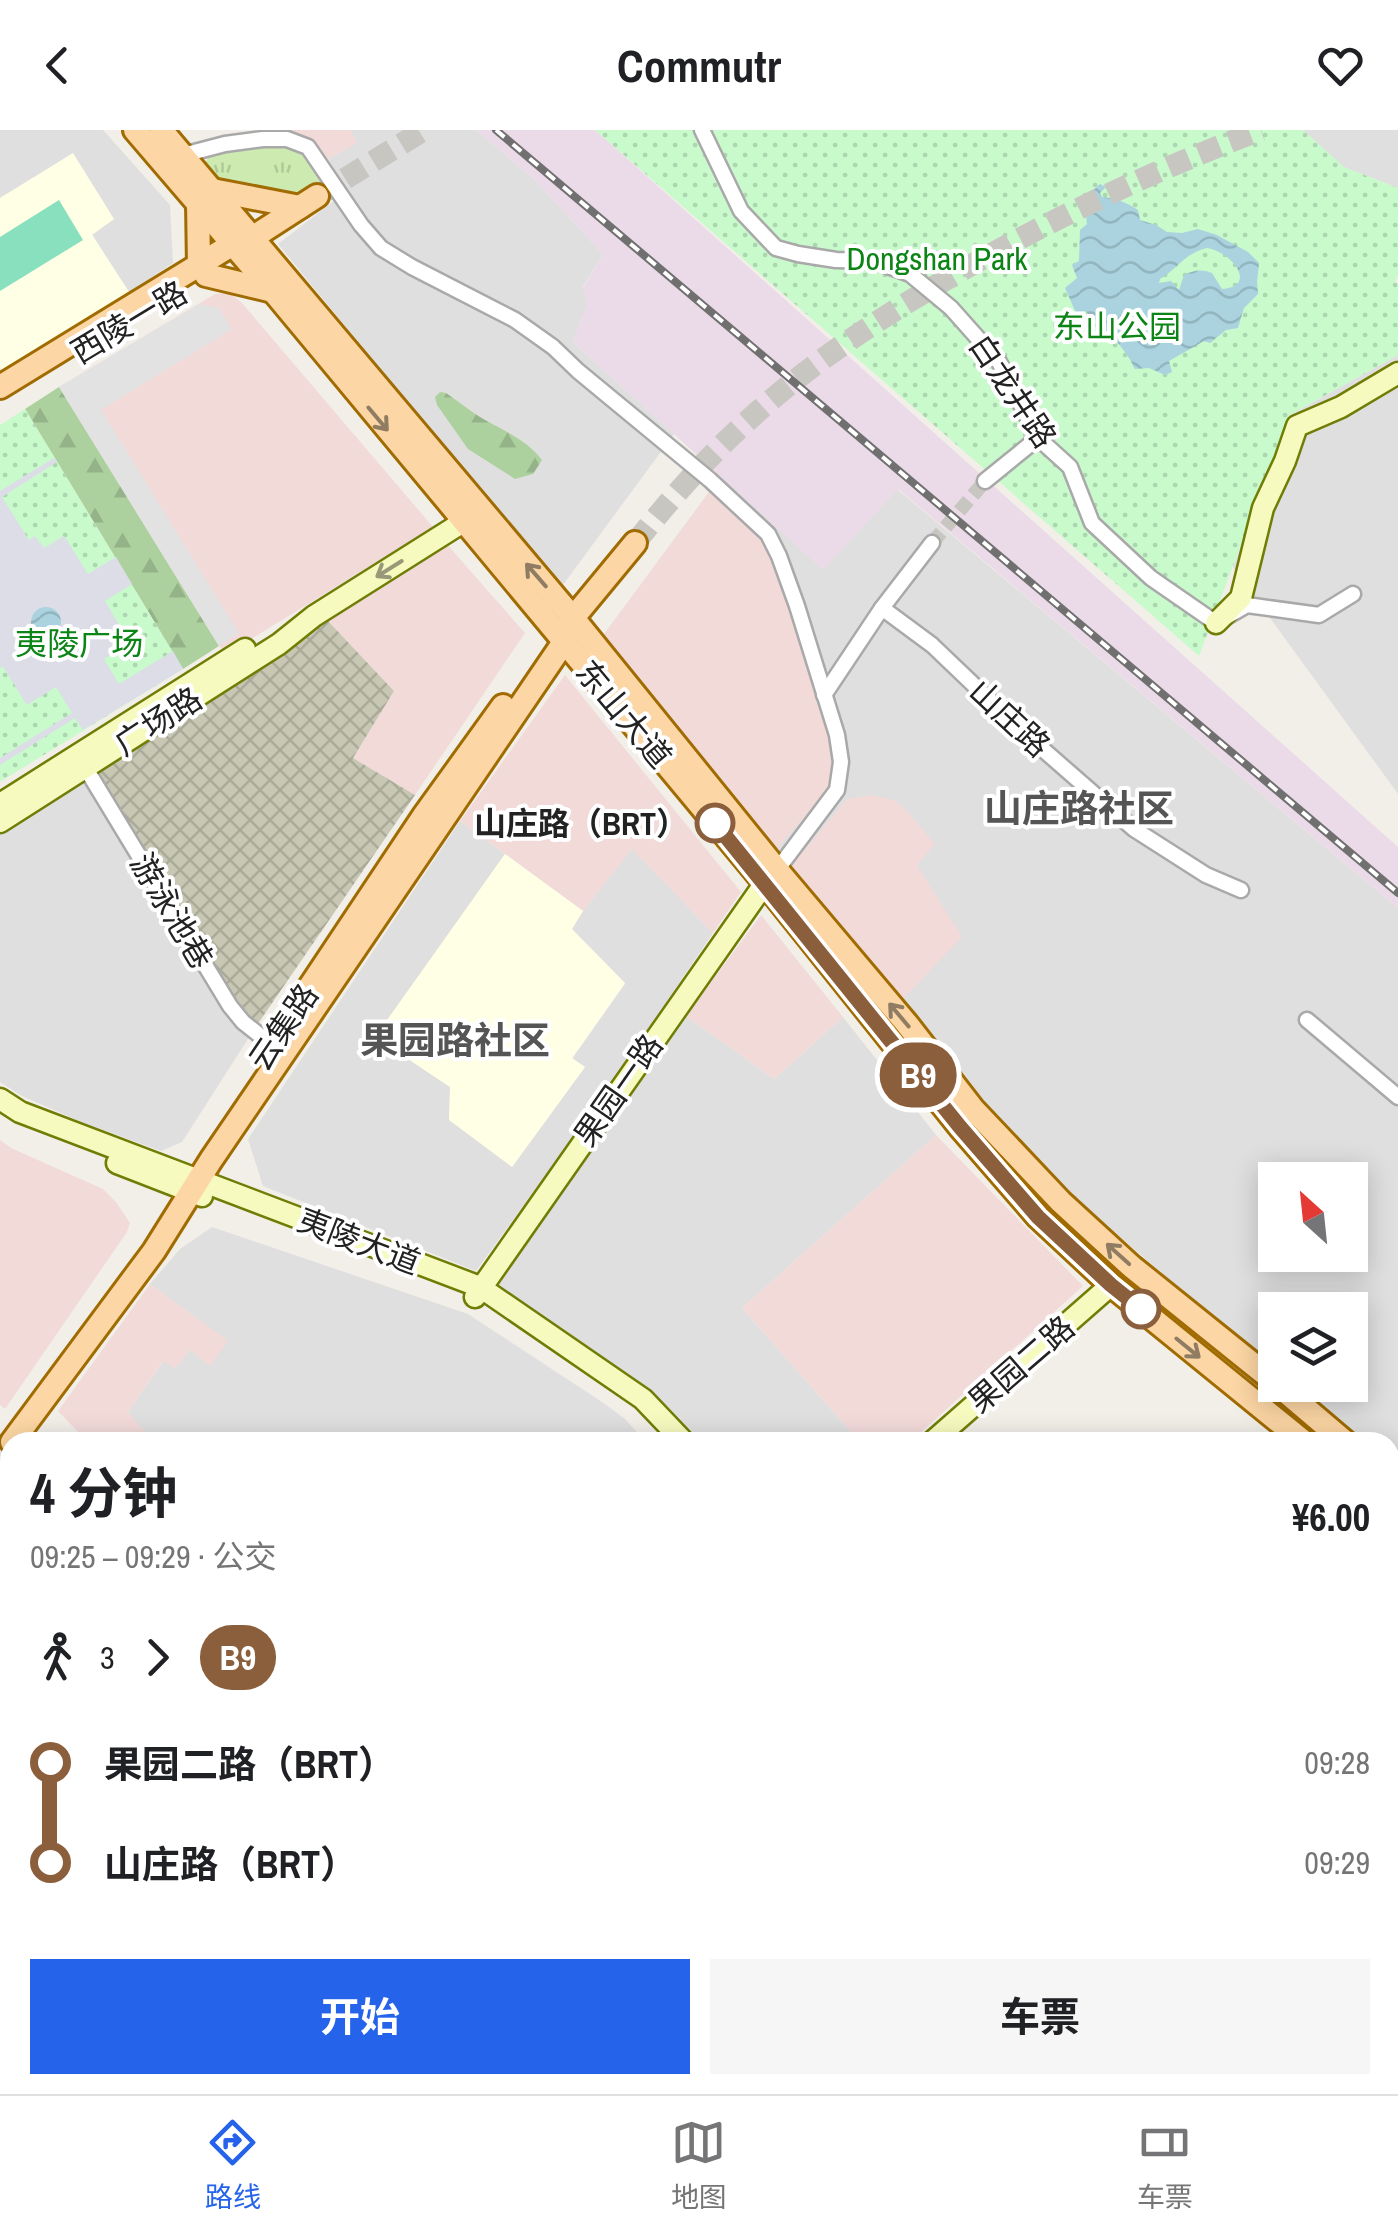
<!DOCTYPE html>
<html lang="zh">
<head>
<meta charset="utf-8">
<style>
	:root { --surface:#fff; --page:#f6f6f6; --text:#202124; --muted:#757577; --line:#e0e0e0; --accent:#2563eb }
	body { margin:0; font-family:"Archivo Narrow","Noto Sans SC",sans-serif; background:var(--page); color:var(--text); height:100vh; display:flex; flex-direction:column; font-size:38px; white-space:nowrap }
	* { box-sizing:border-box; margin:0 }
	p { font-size:32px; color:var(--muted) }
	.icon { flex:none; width:55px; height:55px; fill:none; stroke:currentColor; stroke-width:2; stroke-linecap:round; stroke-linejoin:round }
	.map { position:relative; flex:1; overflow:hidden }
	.details { position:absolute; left:0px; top:1302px; width:1400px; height:662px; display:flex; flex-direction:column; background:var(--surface); border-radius:30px 30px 0 0; box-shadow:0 5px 25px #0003 }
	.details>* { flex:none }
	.badge { padding:0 20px; border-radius:32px; font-size:35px; line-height:65px }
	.needle { width:65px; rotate:333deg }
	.fabs { position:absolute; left:1258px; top:1032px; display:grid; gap:20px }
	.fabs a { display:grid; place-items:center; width:110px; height:110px; border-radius:0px; background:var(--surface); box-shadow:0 5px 25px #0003; font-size:50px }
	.map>.badge { position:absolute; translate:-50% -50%; box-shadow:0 0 0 5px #fff }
	.legs { display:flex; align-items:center; gap:15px; height:110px; padding:0 30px; font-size:32px }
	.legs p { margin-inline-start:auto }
	.overview { display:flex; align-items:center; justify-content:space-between; height:170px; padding:0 30px }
	h1 { font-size:55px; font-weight:700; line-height:75px }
	.primary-button { display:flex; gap:20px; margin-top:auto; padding:20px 30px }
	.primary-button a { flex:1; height:115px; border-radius:0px; background:var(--accent); color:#fff; font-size:40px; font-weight:700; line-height:115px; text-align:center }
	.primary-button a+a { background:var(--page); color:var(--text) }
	ul { padding:0 30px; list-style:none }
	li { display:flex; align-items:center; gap:35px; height:100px; font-size:38px }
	li i { display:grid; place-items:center; width:15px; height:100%; margin:0 12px; background:currentColor }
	li i::after { content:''; width:25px; height:25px; margin:-12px; border:8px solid; border-radius:50%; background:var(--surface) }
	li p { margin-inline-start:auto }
	li:first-child i { background:linear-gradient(#0000 50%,currentColor 0) }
	li:last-child i { background:linear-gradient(currentColor 50%,#0000 0) }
	header { display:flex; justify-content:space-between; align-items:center; height:130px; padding:0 30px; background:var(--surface); font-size:45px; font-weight:700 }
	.menu { display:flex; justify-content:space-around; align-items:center; height:140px; border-top:2px solid var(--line); background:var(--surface); font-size:28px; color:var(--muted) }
	.menu a { display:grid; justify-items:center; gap:5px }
	.menu .active { color:var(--accent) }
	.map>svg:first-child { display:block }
</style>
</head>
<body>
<header><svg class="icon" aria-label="back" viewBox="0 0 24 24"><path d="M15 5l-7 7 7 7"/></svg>Commutr<svg class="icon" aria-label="heart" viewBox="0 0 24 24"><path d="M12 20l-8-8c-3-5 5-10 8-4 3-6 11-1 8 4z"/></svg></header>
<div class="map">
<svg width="1398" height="1964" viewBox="0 0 1398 1964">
	<defs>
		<pattern id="construction-cross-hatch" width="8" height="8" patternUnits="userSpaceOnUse" patternTransform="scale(2.5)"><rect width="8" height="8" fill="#c7c7b4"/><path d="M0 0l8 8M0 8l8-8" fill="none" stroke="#abab9a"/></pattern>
		<pattern id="grass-tufts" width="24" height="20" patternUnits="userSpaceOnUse" patternTransform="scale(2.5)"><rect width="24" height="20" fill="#cdebb0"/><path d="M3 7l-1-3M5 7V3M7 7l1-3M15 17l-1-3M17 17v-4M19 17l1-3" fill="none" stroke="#b0c997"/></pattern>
		<pattern id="forest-firs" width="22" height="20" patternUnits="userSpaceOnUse" patternTransform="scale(2.5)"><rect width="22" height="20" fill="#add19e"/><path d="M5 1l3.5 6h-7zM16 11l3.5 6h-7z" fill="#95b388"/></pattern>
		<pattern id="park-dots" width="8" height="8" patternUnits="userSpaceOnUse" patternTransform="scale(2.5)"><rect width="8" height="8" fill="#c8facc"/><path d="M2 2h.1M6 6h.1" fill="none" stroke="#acd6af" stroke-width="1.8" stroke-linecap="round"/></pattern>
		<pattern id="water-waves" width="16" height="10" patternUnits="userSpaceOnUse" patternTransform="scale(2.5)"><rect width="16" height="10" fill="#aad3df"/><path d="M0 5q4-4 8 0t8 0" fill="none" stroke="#92b5bf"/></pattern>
	</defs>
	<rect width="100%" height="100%" fill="#f2efe9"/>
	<g fill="#e0dfdf" fill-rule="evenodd">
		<polygon points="0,0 103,0 170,75 173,133 129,162 92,104 113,90 73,24 0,68"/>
		<polygon points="350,0 476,0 535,50 603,124 583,157 588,173 573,212 674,304 560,459 278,114 348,60 328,29 356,13"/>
		<polygon points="1303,0 1398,0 1398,58 1343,37"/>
		<polygon points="1398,225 1398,664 1233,437 1290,285"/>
		<path d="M721 346 823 439 897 359 1398 778V1343L1390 1336V1312H1362L1293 1255H1350V1180H1275V1240L1064 1059 983 971 903 869 602 507ZM1275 1050H1350V1125H1275Z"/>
		<polygon points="93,644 255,898 182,1012 161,1021 79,991 22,966 0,952 0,705"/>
		<polygon points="460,691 505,724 376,907 450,957 512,1037 585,937 572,929 625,854 571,799 583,781 632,718 713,803 611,954 476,1141 263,1056 248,1009"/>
		<polygon points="686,886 774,949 843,887 936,1005 742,1178 860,1312 703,1312 649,1258 492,1152"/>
		<polygon points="212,1097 468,1184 605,1274 625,1289 646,1312 153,1312 128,1282 164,1230 189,1219 227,1211 150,1154 180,1119"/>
		<polygon points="1395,1405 1398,1407 1398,1737 1390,1731 1390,1411"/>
		<polygon points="155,1955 1363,1955 1374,1964 163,1964"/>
	</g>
	<g fill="#f2dad9">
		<polygon points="277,0 350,0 357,13 328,29 312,10"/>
		<polygon points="229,163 241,172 433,397 225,525 59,257 215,164"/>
		<polygon points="709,362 756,402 768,416 781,445 818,552 835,630 832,655 777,718 602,507"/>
		<polygon points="445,412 525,503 415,665 353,628 394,561 328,491"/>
		<polygon points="565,545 741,762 713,803 632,719 583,781 460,691"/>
		<polygon points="871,665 894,670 906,680 935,714 917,735 962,807 903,869 791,736 847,669"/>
		<polygon points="761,785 843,887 774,949 686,886"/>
		<polygon points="936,1005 1083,1156 910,1312 860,1312 742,1178"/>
		<polygon points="0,1010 11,1018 103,1059 116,1072 130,1093 127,1102 5,1279 0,1275"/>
		<polygon points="150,1154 228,1211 210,1236 190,1220 175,1239 163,1231 128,1282 153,1312 88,1312 58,1281"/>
		<polygon points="10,1351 10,1812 0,1801 0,1365"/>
		<polygon points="1390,1731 1398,1737 1398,1926 1390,1920"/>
	</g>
	<polygon fill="#ebdbe8" points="476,0 595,0 1398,717 1398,778 898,359 823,440 573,212 588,173 583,158 603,124 535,50"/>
	<g fill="#ffffe5">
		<polygon points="73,23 114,89 92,105 129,162 3,242 0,237 0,68"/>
		<polygon points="505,724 583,781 572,799 625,853 572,928 585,937 512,1037 449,990 450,957 375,907"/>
		<polygon points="2,1883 10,1892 10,1955 66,1955 73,1964 0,1964 0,1885"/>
		<polygon points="319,1955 489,1955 482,1964 314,1964"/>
	</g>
	<polygon fill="url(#construction-cross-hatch)" points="328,491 394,561 353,628 415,665 255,898 245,890 93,644"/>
	<path fill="url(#grass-tufts)" d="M278 14 304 24 326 53 315 61 294 65 216 51 204 36 208 28C230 18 254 17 278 14Z"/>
	<g fill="url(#forest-firs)">
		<polygon points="59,257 219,516 183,539 25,279"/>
		<path d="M440 262 446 263C458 271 469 280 480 287 503 301 525 308 542 330L533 344 515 349 468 319 437 275 435 267Z"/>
	</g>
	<g fill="url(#park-dots)">
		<polygon points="595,0 1303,0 1344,37 1398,58 1398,145 1395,152 1398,154 1398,225 1290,285 1199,526"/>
		<polygon points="25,279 183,539 0,652 0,295"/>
	</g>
	<polygon fill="#88e0be" points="59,70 83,110 0,161 0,107"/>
	<polygon fill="#e2e2e2" points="199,174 219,178 232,199 101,280 239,503 219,516 59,257"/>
	<polygon fill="#dddde8" points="54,328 57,332 2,367 29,410 35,406 44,418 64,406 88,444 116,427 132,454 105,471 130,513 104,529 119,554 173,521 183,539 83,600 75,588 0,635 0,628 72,583 56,557 27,575 3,537 0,538 0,361"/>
	<g fill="url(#water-waves)" fill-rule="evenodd">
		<path d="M1100 54 1106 57 1100 63 1102 67C1115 68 1126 72 1138 80L1140 90 1156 95 1167 102 1182 103 1198 99 1217 105 1248 122 1259 133 1257 152 1258 164 1244 178 1238 198 1226 200 1210 213 1204 211 1169 231 1172 242 1165 245 1149 238 1135 239C1124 215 1104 199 1085 181L1076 183 1065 158 1077 148 1072 135 1079 131 1080 100 1087 94 1084 69ZM1207 118C1233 122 1258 157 1222 159L1212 143C1202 139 1194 140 1184 145L1179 160 1171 151 1159 153 1160 149C1179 138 1183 124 1207 118Z"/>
		<circle cx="46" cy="492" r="15"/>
	</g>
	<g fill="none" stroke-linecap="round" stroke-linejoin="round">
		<polyline stroke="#c8c6c1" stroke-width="14" stroke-dasharray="14 7" stroke-linecap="butt" points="932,413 985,351"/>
		<g stroke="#c8c6c1" stroke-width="22" stroke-dasharray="22 11" stroke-linecap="butt">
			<polyline points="317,66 424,0"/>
			<path d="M635 413C672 367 710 324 754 285 818 227 891 181 966 138 1062 84 1157 39 1261 0"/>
		</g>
		<defs>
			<g id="street">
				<polyline points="702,0 741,81 776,118 798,124 836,130 874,131 910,144 951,178 999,232 1038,308 1070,337 1092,393 1151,448 1216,493 1247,475 1319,485 1353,464"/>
				<polyline points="183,25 225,14 263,9 287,9 308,17 361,95 381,118 412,137 515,190 553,217 578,241 710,350 768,404 779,426 797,476 837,605 841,632 837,660 777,740"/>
				<polyline points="985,351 1038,308"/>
				<polyline points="882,478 932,515 1023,602 1134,699 1206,745 1241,760"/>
				<polyline points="824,565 882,478 932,413"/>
				<polyline points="85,637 230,876 243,892 272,915"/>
				<polyline points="1307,890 1398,967"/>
				<polyline points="714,1955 723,1964"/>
				<polyline points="877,1955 893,1964"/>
				<polyline points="949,1955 955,1964"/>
				<polyline points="807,1964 812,1955"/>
				<polyline points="917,1964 925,1955"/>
			</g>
			<g id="secondary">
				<polyline points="1216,493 1241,468 1263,378 1285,331 1297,296 1341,277 1398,243"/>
				<polyline points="0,674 245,519"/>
				<polyline points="0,692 279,514 314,486 463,392"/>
				<polyline points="0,969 20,982 480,1157 643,1269 684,1312"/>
				<polyline points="117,1033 202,1066"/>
				<polyline points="475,1167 765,753"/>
				<polyline points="932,1312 1111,1155"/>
				<polyline points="0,1809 10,1820"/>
				<polyline points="1390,1953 1398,1962"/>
				<polyline points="138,1955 146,1964"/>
			</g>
			<g id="primary">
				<polyline points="135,0 273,161 765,753 960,997 1038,1087 1111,1155 1304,1312"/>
				<polyline points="161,0 573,488 777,740 907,894 973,979 1061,1072 1132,1137 1275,1252"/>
				<polyline points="212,60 300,77"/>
				<polyline points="198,72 199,136"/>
				<polyline points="206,145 273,161"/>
				<polyline points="0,257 233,114 241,109 252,108 317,66"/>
				<polyline points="281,900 423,687 503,576"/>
				<polyline points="1278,1255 1345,1312"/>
				<polyline points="12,1312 154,1121 211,1030 564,512 573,488 635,413"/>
				<polyline points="1390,1351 1398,1358"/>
				<polyline points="1390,1383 1398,1388"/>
			</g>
		</defs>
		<use href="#street" stroke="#a9a9a9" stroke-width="19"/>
		<use href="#secondary" stroke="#707d05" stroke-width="25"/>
		<use href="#primary" stroke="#a06b00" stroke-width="28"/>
		<use href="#street" stroke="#fff" stroke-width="14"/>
		<use href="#secondary" stroke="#f7fabf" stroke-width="20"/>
		<use href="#primary" stroke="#fcd6a4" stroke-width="22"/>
		<defs>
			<polyline id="rail" points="496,0 1398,763"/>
		</defs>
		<use href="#rail" stroke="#707070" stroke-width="8"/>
		<use href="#rail" stroke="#fff" stroke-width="4" stroke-dasharray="11" stroke-linecap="butt"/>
	</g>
	<defs><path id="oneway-shaft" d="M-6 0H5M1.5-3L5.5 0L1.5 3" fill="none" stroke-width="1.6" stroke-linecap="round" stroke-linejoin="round" transform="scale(2.5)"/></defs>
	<g stroke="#8f7c63">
		<use href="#oneway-shaft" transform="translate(378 289) rotate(50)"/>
		<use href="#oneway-shaft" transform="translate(536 445) rotate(-131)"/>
		<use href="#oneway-shaft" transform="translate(899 885) rotate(-130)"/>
		<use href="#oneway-shaft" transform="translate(1118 1124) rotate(-138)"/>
		<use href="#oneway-shaft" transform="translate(1188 1218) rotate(39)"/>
	</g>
	<use stroke="#979978" href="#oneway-shaft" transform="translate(389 439) rotate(148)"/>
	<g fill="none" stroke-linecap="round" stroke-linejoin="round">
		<defs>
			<polyline id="line-1" points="715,693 960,997 1038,1087 1111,1155 1141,1179"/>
		</defs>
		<use href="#line-1" stroke="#fff" stroke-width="22"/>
		<use href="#line-1" stroke="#8b5e3c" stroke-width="15"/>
	</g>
	<g fill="#fff" stroke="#8b5e3c" stroke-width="5">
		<circle cx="715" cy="693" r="18"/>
		<circle cx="1141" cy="1179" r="18"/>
	</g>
	<g text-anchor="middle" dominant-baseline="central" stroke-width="8" stroke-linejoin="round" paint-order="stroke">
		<g font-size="32" fill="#0c8416" stroke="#fff">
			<text x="937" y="128">Dongshan Park</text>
			<text x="1117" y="196">东山公园</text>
			<text x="79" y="513">夷陵广场</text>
		</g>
		<g font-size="32" fill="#222" stroke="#fff">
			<text transform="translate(129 192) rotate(-31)">西陵一路</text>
			<text transform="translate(1013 261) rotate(56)">白龙井路</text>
			<text transform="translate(624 584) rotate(50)">东山大道</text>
			<text transform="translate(1010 588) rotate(43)">山庄路</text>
			<text transform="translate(158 591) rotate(-33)">广场路</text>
			<text transform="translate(172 781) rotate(59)">游泳池巷</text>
			<text transform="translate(283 897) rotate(-56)">云集路</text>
			<text transform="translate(618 960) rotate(-55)">果园一路</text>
			<text transform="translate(359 1111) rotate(21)">夷陵大道</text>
			<text transform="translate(1021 1234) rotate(-41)">果园二路</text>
		</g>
		<g font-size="32" font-weight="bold" fill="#222" stroke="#fff" text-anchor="end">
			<text x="688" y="693">山庄路（BRT）</text>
		</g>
		<g font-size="38" font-weight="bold" fill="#555" stroke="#fff">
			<text x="1079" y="678">山庄路社区</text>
			<text x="455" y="910">果园路社区</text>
		</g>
	</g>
</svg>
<div class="fabs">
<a><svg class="needle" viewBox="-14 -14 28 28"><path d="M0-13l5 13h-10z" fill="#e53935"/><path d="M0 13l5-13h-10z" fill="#757577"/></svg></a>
<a><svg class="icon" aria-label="layers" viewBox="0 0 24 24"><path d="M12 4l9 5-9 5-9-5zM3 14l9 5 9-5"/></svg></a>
</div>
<b class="badge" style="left:918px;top:945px;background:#8b5e3c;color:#fff">B9</b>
<section class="details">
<div class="overview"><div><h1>4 分钟</h1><p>09:25 – 09:29 · 公交</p></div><b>¥6.00</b></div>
<div class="legs"><svg class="icon" aria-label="walk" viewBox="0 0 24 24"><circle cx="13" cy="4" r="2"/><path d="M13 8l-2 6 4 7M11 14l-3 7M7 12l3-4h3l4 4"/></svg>3<svg class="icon" aria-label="forward" viewBox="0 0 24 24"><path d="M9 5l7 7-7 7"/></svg><b class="badge" style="background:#8b5e3c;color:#fff">B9</b></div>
<ul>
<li><i style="color:#8b5e3c"></i><b>果园二路（BRT）</b><p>09:28</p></li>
<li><i style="color:#8b5e3c"></i><b>山庄路（BRT）</b><p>09:29</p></li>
</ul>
<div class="primary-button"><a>开始</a><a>车票</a></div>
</section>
</div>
<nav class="menu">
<a class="active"><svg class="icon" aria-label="directions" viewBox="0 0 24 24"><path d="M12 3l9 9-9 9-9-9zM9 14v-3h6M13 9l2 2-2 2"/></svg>路线</a>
<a><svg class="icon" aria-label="map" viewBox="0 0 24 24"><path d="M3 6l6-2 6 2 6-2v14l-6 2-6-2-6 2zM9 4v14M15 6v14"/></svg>地图</a>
<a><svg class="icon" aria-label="tickets" viewBox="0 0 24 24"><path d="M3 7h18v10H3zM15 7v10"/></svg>车票</a>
</nav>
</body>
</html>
